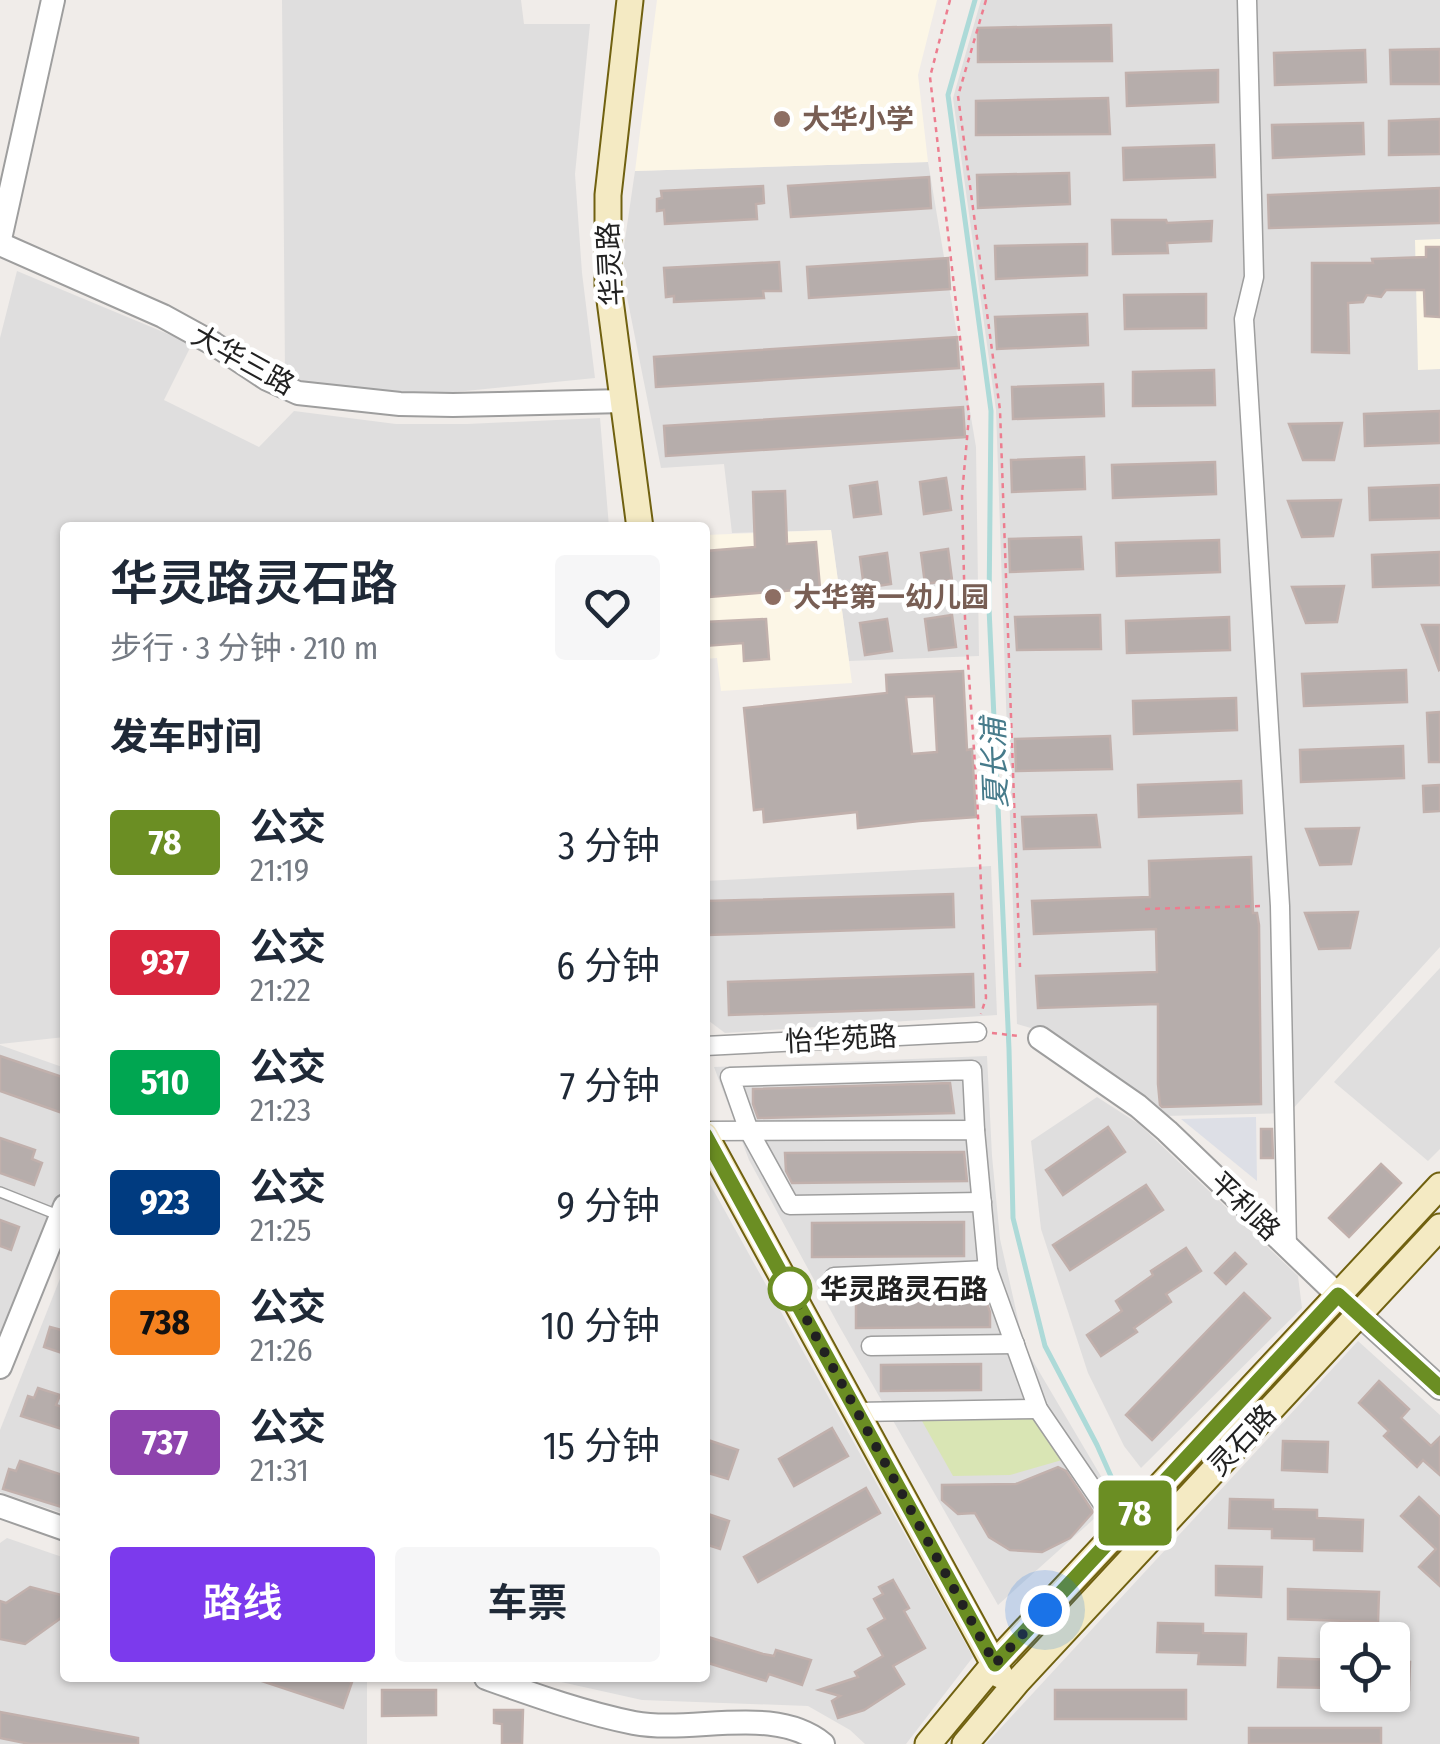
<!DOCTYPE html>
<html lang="zh">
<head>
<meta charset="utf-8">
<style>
	:root { --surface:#fff; --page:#f6f6f7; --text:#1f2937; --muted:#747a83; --accent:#7c3aed }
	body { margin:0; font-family:"Fira Sans Condensed","Noto Sans SC",sans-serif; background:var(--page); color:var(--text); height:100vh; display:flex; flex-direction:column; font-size:38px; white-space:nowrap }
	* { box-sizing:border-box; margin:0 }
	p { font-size:32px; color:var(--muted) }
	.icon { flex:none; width:55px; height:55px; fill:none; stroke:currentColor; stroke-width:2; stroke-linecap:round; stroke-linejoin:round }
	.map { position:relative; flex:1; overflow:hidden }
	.details { position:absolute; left:60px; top:522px; width:650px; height:1160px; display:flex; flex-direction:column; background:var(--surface); border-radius:10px; box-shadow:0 2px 8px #0004 }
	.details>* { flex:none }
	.badge { padding:0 20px; border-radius:8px; font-size:35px; line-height:65px }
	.tools { position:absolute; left:1320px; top:1622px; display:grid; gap:20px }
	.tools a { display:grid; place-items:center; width:90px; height:90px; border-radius:10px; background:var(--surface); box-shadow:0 2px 8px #0004; font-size:50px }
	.you { position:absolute; width:50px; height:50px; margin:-25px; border:8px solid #fff; border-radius:50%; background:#1a73e8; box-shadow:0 0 0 15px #1a73e833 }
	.map>.badge { position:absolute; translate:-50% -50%; box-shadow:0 0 0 5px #fff }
	h2 { padding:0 50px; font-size:38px; line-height:90px }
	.round { display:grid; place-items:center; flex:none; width:105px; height:105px; border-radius:10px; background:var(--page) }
	.overview { display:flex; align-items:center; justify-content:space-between; height:170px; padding:0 50px }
	h1 { font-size:48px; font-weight:600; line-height:75px }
	.button { display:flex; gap:20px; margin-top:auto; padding:20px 50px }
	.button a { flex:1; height:115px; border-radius:10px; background:var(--accent); color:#fff; font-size:40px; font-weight:600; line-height:115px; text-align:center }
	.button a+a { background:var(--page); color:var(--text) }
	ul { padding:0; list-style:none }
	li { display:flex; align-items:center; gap:30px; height:120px; padding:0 50px }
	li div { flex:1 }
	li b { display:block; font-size:38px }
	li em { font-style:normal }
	li .badge { min-width:110px; font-weight:700; text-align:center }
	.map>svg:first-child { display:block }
</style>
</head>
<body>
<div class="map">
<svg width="1440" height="1744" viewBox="0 0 1440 1744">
	<rect width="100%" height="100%" fill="#f0ece9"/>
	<g fill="#dfdede" fill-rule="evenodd">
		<polygon points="282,0 521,0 524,24 590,24 575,174 582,273 595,378 435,394 314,386 285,373"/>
		<polygon points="981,0 1440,0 1440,947 1289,1113 1163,1116 1114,1075 1048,1033 1017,1024 996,410 953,98"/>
		<polygon points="928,162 976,447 979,656 849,661 831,530 732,533 724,464 661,468 627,297 623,253 635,171"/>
		<polygon points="17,271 192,344 164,400 259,447 294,411 396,424 467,424 600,418 609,527 65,528 65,1037 0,1044 0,338"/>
		<polygon points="991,866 997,1015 725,1033 705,1018 705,881"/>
		<polygon points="1440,968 1440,1149 1428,1161 1334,1082"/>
		<polygon points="0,1045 65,1068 65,1198 0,1358"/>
		<polygon points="987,1056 992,1156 1000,1239 1024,1346 1115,1500 998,1605 838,1324 749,1160 714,1067"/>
		<polygon points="1097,1097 1139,1124 1298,1276 1302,1308 1141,1468 1124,1446 1088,1373 1041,1229 1031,1141"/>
		<polygon points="705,1175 973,1657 906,1744 865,1744 850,1730 808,1706 642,1700 543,1678 705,1678"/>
		<polygon points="65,1266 65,1514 0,1492 0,1430"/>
		<path d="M1358 1341 1440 1415V1744H986ZM1338 1640H1392V1695H1338Z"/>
		<polygon points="7,1538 65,1558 65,1678 367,1678 367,1744 0,1744 0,1543"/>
	</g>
	<g fill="#fcf6e6">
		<polygon points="657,0 937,0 918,75 928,162 635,171"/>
		<polygon points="1440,239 1440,369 1418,370 1415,240"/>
		<polygon points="831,530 852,683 721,691 717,658 705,659 705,535"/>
	</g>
	<polygon fill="#d9e5b4" points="1035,1419 1062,1460 1010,1475 953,1476 922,1421"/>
	<polygon fill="#dddfe6" points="1256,1117 1257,1181 1181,1119"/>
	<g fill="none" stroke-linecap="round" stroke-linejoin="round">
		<polyline stroke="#addad8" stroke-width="5" points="975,0 948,95 991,411 989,608 1009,1049 1013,1218 1045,1346 1097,1445 1126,1510"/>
	</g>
	<g fill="#b6adab" stroke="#c1b0ac" stroke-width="2.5" fill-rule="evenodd">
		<polygon points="1111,25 1112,61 978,62 978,28"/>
		<polygon points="1440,49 1440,84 1391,84 1390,50"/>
		<polygon points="1365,50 1366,82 1275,85 1274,53"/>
		<polygon points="1218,70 1218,102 1127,106 1126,73"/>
		<polygon points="1108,98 1110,134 976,135 976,101"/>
		<polygon points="1440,119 1440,154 1389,155 1389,121"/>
		<polygon points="1363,123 1364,154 1273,158 1272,125"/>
		<polygon points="1214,145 1215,177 1124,180 1123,148"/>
		<polygon points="1069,173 1070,204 978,208 977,175"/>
		<polygon points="929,177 931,208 791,217 788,186"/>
		<polygon points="763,186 764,203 756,204 757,219 665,224 664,210 657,211 657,199 662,198 661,191"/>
		<polygon points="1440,188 1440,223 1269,228 1268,195"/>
		<polygon points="1112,220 1166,220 1167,223 1212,221 1211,241 1167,243 1168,253 1113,254"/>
		<polygon points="1087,244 1087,275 996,279 995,246"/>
		<polygon points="1426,247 1440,247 1440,317 1425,316 1424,290 1386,290 1381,297 1367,295 1363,302 1348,303 1349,353 1312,352 1312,263 1373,263 1372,259 1426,257"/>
		<polygon points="948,258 950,289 809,298 807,267"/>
		<polygon points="779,262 781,291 763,291 764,298 674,302 674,296 666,297 664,268"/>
		<polygon points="1206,294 1206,328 1125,329 1124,295"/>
		<polygon points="1087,314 1088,345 997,349 995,317"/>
		<polygon points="957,337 959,368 656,387 654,357"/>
		<polygon points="1214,370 1215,405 1133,406 1133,372"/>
		<polygon points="1103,384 1104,416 1013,419 1012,387"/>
		<polygon points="963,407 965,437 666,456 664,426"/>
		<polygon points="1440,411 1440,443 1365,446 1364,414"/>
		<polygon points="1342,423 1334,460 1303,460 1289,424"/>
		<polygon points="1084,457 1085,489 1012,492 1011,460"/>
		<polygon points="1215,462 1216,494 1113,498 1112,465"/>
		<polygon points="946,478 951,510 924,514 920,482"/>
		<polygon points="877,482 881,514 854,517 850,486"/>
		<polygon points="1440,485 1440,518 1370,520 1369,488"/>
		<polygon points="785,491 787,544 816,542 820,588 710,597 706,551 755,547 753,492"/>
		<polygon points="1341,500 1333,536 1302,537 1288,501"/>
		<polygon points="1081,537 1083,569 1010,572 1009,539"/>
		<polygon points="1219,540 1220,572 1117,576 1116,543"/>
		<polygon points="948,549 952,580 925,584 921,553"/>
		<polygon points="1440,552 1440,585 1373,587 1372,555"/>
		<polygon points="887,553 891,584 864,588 860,557"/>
		<polygon points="1344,586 1337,622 1306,623 1292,587"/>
		<polygon points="952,615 956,647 929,650 925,619"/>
		<polygon points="1100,615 1101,649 1017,650 1015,617"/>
		<polygon points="1229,617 1230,650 1127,653 1126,621"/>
		<polygon points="766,619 769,659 744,661 743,643 705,646 705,622"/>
		<polygon points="887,619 892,651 865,655 860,623"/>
		<polygon points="1422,625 1440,625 1440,669 1439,670"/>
		<polygon points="1406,670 1407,702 1304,706 1302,674"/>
		<path d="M963 671 967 750 972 749 976 817 919 821 858 828 857 812 764 822 763 809 754 810 744 708 887 693 886 675ZM934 696 937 752 912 754 906 697Z"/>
		<polygon points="1236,698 1237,730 1134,734 1133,701"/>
		<polygon points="1440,712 1440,762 1429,762 1427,713"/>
		<polygon points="1110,736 1112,769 1016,771 1015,739"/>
		<polygon points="1403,746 1404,778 1301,782 1300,750"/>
		<polygon points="1241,781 1242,813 1139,817 1138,785"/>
		<polygon points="1440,785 1440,811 1424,812 1423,786"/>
		<polygon points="1096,815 1100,847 1024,849 1022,817"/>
		<polygon points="1359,828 1351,864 1320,865 1306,829"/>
		<polygon points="1251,857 1253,913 1257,913 1259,925 1261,1104 1162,1107 1160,1105 1158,1084 1158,1004 1038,1008 1036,976 1157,972 1156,929 1034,934 1032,901 1150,897 1149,861"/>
		<polygon points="953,894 954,927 708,935 707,901"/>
		<polygon points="1358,912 1350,948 1319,949 1305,913"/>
		<polygon points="973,974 974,1007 729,1015 728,982"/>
		<polygon points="0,1056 65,1078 65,1114 0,1091"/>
		<polygon points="950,1083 954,1113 758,1118 753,1104 753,1089"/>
		<polygon points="1108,1127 1125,1152 1063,1195 1046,1170"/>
		<polygon points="1261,1129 1272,1129 1273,1158 1261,1158"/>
		<polygon points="0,1138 35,1150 32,1159 42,1163 34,1185 0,1173"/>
		<polygon points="964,1152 967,1181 792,1183 786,1171 785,1153"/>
		<polygon points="1381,1164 1401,1183 1349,1237 1329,1218"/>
		<polygon points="1146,1185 1163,1210 1070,1270 1053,1245"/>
		<polygon points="0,1220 19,1227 11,1250 0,1246"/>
		<polygon points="964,1222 964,1256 812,1257 812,1223"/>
		<polygon points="1186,1248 1201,1271 1166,1294 1171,1302 1134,1328 1137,1332 1101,1356 1087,1335 1122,1311 1116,1301 1153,1275 1151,1271"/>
		<polygon points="1235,1253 1246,1264 1226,1284 1215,1273"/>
		<polygon points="983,1293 990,1312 990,1327 856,1328 856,1294"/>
		<polygon points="1244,1293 1270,1318 1152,1440 1126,1415"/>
		<polygon points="50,1327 65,1331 65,1354 44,1347"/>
		<polygon points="981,1364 981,1390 881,1391 881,1365"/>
		<polygon points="1379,1381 1409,1409 1401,1418 1431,1446 1440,1437 1440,1475 1423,1460 1417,1467 1384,1436 1389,1431 1359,1403"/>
		<polygon points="38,1388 60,1395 56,1405 65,1408 65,1430 21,1416 28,1396 34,1398"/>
		<polygon points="832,1428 848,1456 794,1486 779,1459"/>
		<polygon points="708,1440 738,1450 728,1479 705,1472 705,1449"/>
		<polygon points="1283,1441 1328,1442 1327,1472 1282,1470"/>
		<polygon points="20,1461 65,1476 65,1508 3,1489 9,1469 16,1471"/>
		<polygon points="1058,1467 1066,1471 1093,1512 1070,1538 1042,1552 1010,1550 989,1537 975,1513 958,1514 942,1500 942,1485 1016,1484"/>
		<polygon points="866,1488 880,1513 758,1582 744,1557"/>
		<polygon points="1419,1497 1440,1517 1440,1586 1419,1567 1436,1549 1401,1516"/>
		<polygon points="1230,1499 1273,1500 1273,1509 1317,1510 1317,1518 1363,1520 1362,1551 1314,1550 1314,1539 1272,1538 1272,1529 1229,1528"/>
		<polygon points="705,1513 729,1521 720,1549 705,1544"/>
		<polygon points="1216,1566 1262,1567 1261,1597 1216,1595"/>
		<polygon points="893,1580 909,1608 904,1611 925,1648 893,1666 904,1684 864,1710 838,1718 832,1701 840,1696 819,1690 858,1677 855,1672 883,1656 868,1629 885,1619 874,1599 883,1594 879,1587"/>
		<polygon points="30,1587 65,1596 65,1615 25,1644 0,1639 0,1601 6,1603"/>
		<polygon points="1288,1589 1379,1592 1378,1622 1288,1619"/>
		<polygon points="1158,1623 1203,1624 1203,1633 1246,1634 1245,1665 1198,1664 1199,1653 1157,1652"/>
		<polygon points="705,1636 763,1654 774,1656 776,1650 811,1660 802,1685 769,1674 766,1681 705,1662"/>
		<polygon points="1279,1658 1338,1660 1338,1688 1278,1687"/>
		<polygon points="1392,1661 1410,1662 1409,1690 1392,1690"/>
		<polygon points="259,1678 340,1678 352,1682 343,1708 259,1680"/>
		<polygon points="382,1690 436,1690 436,1715 382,1716"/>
		<rect x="1055" y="1690" width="131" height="29"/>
		<polygon points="494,1710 523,1710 522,1744 502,1744 502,1724 494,1723"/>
		<polygon points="0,1712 138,1738 138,1744 30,1744 0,1738"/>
		<rect x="1249" y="1728" width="132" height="16"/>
	</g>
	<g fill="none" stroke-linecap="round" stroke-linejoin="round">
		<defs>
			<polyline id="service" points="0,1192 58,1215"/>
			<g id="minor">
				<polyline points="1247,0 1254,277 1244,319 1280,906 1287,1246"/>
				<polyline points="705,1046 977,1032"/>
				<polyline points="975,1130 972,1070 730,1077 749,1131 790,1205 982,1202"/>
				<polyline points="705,1131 975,1130 988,1270 1038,1409 1120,1529"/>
				<polyline points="834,1277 988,1270"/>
				<polyline points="871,1346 1015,1344"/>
				<polyline points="856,1412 1038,1409"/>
			</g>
			<g id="tertiary">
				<polyline points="0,239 53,0"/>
				<polyline points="0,244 163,316 214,344 267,379 298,393 400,404 453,405 624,401"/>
				<polyline points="1040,1038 1138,1106 1167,1131 1338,1295"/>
				<polyline points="1359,1314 1440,1388"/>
				<polyline points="0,1367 65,1206"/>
				<polyline points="0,1506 65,1529"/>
				<path d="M486 1678C534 1695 584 1713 634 1723 693 1734 774 1704 823 1744"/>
			</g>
			<g id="secondary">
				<polyline points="630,0 608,195 608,285 640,528"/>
				<polyline points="705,1135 1000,1675"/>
				<polyline points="928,1744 995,1663 1440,1186"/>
				<polyline points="965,1744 1017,1682 1440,1227"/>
			</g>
		</defs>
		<use href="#service" stroke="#9e9e9e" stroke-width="12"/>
		<use href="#minor" stroke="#9e9e9e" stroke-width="21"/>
		<use href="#tertiary" stroke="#9e9e9e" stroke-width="26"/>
		<use href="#secondary" stroke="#706110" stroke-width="29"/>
		<g stroke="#ed7d8f" stroke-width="2.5" stroke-dasharray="5 5" stroke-linecap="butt">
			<polyline points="950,0 930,77 969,416 962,495 965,618 977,794 986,998 981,1014"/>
			<polyline points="986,0 958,96 1000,410 1020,967"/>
			<polyline points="1145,909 1264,906"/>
			<polyline points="992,1033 1019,1036"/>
		</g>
		<use href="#service" stroke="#fff" stroke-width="9"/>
		<use href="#minor" stroke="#fff" stroke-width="18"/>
		<use href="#tertiary" stroke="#fff" stroke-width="22"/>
		<use href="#secondary" stroke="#f4eac3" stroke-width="25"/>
	</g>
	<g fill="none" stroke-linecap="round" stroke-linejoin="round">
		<defs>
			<polyline id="line" points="705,1135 995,1664 1338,1295 1440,1388"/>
		</defs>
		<use href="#line" stroke="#fff" stroke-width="22"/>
		<use href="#line" stroke="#6b8e23" stroke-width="15"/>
		<polyline stroke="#212121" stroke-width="10" stroke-dasharray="0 18" points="790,1289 995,1664 1045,1610"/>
	</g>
	<g fill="#8d6e63" stroke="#fff" stroke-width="4">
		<circle cx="782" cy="119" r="10"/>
		<circle cx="773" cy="597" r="10"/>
	</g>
	<circle fill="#fff" stroke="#6b8e23" stroke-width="5" cx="790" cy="1289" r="20"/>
	<g text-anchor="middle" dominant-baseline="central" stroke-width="9" stroke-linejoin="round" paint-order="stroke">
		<g font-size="28" font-weight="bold" fill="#785e54" stroke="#fff" text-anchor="start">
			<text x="802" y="119">大华小学</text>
			<text x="793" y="597">大华第一幼儿园</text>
		</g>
		<g font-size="28" fill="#212121" stroke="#fff">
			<text transform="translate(610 264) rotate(-93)">华灵路</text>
			<text transform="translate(243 360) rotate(29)">大华三路</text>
			<text transform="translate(841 1039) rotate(-3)">怡华苑路</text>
			<text transform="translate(1245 1206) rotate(44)">平利路</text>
			<text transform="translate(1242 1440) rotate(-47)">灵石路</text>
		</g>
		<g font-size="28" font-weight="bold" fill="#212121" stroke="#fff" text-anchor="start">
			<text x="820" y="1289">华灵路灵石路</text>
		</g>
		<g font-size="30" font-style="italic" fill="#477b8b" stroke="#fff">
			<text transform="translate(995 763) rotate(-92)">夏长浦</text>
		</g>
	</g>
</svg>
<div class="tools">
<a><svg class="icon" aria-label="locate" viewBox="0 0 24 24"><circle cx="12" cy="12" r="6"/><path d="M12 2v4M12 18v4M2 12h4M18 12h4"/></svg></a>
</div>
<div class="you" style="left:1045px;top:1610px"></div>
<b class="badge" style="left:1135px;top:1513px;background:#6b8e23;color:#fff">78</b>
<section class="details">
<div class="overview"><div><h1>华灵路灵石路</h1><p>步行 · 3 分钟 · 210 m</p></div><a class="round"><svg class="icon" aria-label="heart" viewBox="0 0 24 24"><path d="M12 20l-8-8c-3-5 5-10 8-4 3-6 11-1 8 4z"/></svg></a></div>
<h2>发车时间</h2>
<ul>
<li><span class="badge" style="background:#6b8e23;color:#fff">78</span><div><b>公交</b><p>21:19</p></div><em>3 分钟</em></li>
<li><span class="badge" style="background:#d7263d;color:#fff">937</span><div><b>公交</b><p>21:22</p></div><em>6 分钟</em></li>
<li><span class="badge" style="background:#00a651;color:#fff">510</span><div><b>公交</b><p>21:23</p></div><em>7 分钟</em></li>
<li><span class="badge" style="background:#003b80;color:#fff">923</span><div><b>公交</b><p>21:25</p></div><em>9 分钟</em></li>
<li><span class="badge" style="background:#f58220;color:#111">738</span><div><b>公交</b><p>21:26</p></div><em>10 分钟</em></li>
<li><span class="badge" style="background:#8e44ad;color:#fff">737</span><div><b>公交</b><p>21:31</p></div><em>15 分钟</em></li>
</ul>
<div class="button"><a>路线</a><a>车票</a></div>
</section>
</div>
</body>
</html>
